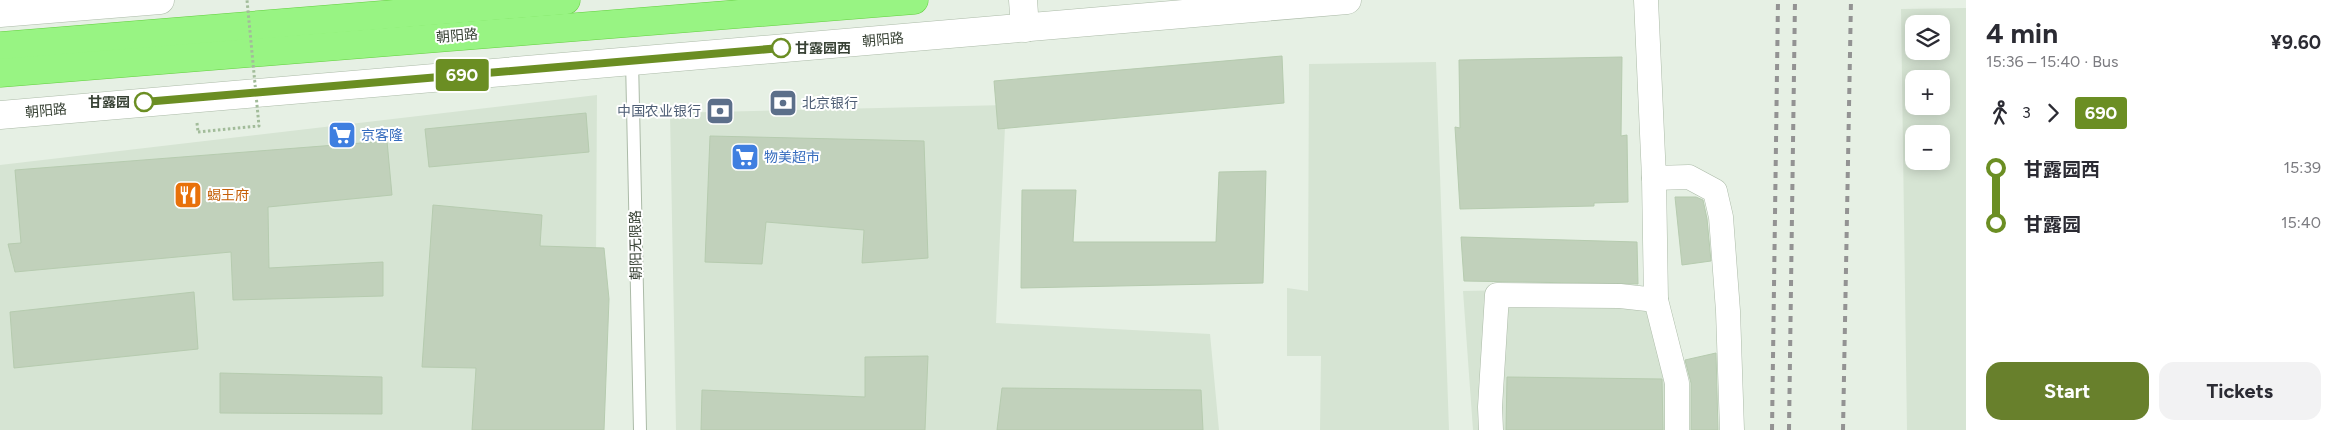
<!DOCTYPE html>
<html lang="en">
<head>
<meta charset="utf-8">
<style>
	:root { --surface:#fff; --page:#f2f2f3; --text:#2b2b33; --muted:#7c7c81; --accent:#68802c }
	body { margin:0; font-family:Figtree,"Noto Sans SC",sans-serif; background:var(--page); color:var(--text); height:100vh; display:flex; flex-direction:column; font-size:19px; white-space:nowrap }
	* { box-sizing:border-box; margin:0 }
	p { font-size:16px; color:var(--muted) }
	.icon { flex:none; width:28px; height:28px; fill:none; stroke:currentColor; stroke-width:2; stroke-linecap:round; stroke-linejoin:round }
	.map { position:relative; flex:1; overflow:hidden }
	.sheet { display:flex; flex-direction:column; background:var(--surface); width:375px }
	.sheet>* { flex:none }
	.badge { padding:0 10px; border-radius:4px; font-size:18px; line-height:32px }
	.buttons { position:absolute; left:1905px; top:15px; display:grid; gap:10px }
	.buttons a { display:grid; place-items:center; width:45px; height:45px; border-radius:10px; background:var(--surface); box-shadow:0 2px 12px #0003; font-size:25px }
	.map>.badge { position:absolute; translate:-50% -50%; box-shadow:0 0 0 2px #fff }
	.legs { display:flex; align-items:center; gap:8px; height:55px; padding:0 20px; font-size:16px }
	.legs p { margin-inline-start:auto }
	.head { display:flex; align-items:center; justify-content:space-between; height:85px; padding:0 20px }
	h1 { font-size:28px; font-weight:700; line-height:38px }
	.primary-button { display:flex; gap:10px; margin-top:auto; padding:10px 20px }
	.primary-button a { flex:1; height:58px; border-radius:15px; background:var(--accent); color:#fff; font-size:20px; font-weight:700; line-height:58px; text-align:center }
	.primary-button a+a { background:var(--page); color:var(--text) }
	ul { padding:0 20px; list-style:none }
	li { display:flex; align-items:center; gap:18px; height:55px; font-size:19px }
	li i { display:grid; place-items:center; width:8px; height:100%; margin:0 6px; background:currentColor }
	li i::after { content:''; width:12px; height:12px; margin:-6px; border:4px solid; border-radius:50%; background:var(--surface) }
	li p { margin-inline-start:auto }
	li:first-child i { background:linear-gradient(#0000 50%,currentColor 0) }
	li:last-child i { background:linear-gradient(currentColor 50%,#0000 0) }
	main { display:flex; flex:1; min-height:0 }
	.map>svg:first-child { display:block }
</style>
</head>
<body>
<main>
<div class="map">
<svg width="1966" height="430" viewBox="0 0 1966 430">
	<rect width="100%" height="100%" fill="#e6f0e4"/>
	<g fill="#d6e4d3" fill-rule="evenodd">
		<path d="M1966 8V430H1907L1901 9ZM1914 24H1941V51H1914ZM1914 79H1941V106H1914ZM1914 134H1941V161H1914Z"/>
		<polygon points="1436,62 1449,430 1320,430 1321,356 1287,356 1287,288 1308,291 1309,64"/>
		<polygon points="597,95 595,430 0,430 0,165"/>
		<polygon points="1006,105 996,323 1210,334 1219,430 676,430 670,113"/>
		<polygon points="1512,290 1645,290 1688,430 1473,430 1463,291"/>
	</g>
	<g fill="#c1d1bb" stroke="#b6cbaf">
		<polygon points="1282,56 1284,103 998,129 994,81"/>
		<polygon points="1622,57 1621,136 1627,135 1628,202 1594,203 1594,206 1460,209 1455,127 1460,128 1459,60"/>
		<polygon points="586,113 589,152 429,167 425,129"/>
		<polygon points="710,136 924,141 928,258 862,263 864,230 766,222 762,264 705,262"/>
		<polygon points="387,141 392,195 268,207 269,268 383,262 383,296 233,300 231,252 15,272 8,244 21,243 15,170"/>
		<polygon points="1266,171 1263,283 1021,288 1022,190 1076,190 1073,242 1216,242 1219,172"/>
		<polygon points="1675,197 1696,197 1703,200 1707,219 1711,261 1682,265"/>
		<polygon points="433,205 542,215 540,246 604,248 609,299 604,430 472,430 476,368 422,367"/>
		<polygon points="1461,237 1637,242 1638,284 1464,281"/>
		<polygon points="194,292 198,349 14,368 10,312"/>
		<polygon points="1716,353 1718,430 1691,430 1691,383 1685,360"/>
		<polygon points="928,356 925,430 701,430 702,390 865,397 865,357"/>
		<polygon points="220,373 382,377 382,414 220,413"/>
		<polygon points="1507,377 1662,379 1663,430 1506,430"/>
		<polygon points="1002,388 1201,390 1203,430 997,430"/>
	</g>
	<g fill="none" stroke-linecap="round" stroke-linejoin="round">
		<defs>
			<polyline id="service" points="632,60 640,430"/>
			<g id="minor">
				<polyline points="1646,0 1654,178 1689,177 1715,191 1721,217 1728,311 1732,430"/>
				<polyline points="1656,300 1677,383 1677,430"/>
				<polyline points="1491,430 1490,407 1497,295 1620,296 1656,300 1654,178"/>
			</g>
			<g id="tertiary">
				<polyline points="1023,0 1025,28"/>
				<polyline points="0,13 160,0"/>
				<polyline points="0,115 1347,0"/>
			</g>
			<g id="trunk">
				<polyline points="0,46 566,0"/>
				<polyline points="0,73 914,0"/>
			</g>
		</defs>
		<use href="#service" stroke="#acbba8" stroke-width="14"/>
		<use href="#minor" stroke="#acbba8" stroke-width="25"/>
		<use href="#tertiary" stroke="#acbba8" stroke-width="29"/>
		<use href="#trunk" stroke="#63cf3f" stroke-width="29"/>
		<polyline stroke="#a2bc9a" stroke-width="3" stroke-dasharray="2.5 2.5" stroke-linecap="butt" points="197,123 198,132"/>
		<use href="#service" stroke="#fff" stroke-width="12"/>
		<use href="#minor" stroke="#fff" stroke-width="24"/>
		<use href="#tertiary" stroke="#fff" stroke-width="28"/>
		<use href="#trunk" stroke="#98f483" stroke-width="28"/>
		<g stroke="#939393" stroke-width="4" stroke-dasharray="6 6" stroke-linecap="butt">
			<polyline points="1772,430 1778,0"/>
			<polyline points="1789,430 1795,0"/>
			<polyline points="1843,430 1851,0"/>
		</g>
		<polyline stroke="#a2bc9a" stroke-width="3" stroke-dasharray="2.5 2.5" stroke-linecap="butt" points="198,132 259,126 247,0"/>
	</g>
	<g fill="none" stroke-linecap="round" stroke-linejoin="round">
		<defs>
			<polyline id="line-1" points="144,102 781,48"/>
		</defs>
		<use href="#line-1" stroke="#fff" stroke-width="11"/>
		<use href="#line-1" stroke="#6b8e23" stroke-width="8"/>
	</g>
	<defs>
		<symbol id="bank-square" viewBox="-11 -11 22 22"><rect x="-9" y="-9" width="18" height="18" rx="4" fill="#5c6f8a" stroke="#fff"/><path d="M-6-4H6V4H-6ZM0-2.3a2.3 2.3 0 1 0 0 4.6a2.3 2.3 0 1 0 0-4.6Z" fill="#fff"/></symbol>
		<symbol id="supermarket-square" viewBox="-11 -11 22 22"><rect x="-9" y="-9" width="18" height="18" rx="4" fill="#3f7fe0" stroke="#fff"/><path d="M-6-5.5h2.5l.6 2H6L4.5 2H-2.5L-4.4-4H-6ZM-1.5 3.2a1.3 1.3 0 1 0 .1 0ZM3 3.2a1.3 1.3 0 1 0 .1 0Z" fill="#fff"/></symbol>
		<symbol id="restaurant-square" viewBox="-11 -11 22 22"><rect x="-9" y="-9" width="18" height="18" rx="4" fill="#e8710a" stroke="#fff"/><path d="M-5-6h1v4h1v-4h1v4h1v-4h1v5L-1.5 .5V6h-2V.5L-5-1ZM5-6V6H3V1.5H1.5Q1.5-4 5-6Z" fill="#fff"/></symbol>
	</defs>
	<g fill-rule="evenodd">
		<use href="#bank-square" x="767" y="87" width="32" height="32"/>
		<use href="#bank-square" x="704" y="95" width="32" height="32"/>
		<use href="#supermarket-square" x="326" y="119" width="32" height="32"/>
		<use href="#supermarket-square" x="729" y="141" width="32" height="32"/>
		<use href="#restaurant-square" x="172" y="179" width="32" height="32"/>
	</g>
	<g fill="#fff" stroke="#6b8e23" stroke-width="2.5">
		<circle cx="781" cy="48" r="9"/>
		<circle cx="144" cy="102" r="9"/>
	</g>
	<g text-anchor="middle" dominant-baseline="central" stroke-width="4" stroke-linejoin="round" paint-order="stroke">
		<g font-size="14" fill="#384235" stroke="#fff">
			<text transform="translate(457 36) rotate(-5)">朝阳路</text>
			<text transform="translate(883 40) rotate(-5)">朝阳路</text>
			<text transform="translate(46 111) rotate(-5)">朝阳路</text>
			<text transform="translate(636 245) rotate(-91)">朝阳无限路</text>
		</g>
		<g font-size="14" font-weight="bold" fill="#384235" stroke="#fff" text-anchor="start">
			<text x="795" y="48">甘露园西</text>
			<text x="130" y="102" text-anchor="end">甘露园</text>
		</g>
		<g font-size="14" fill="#4e5e75" stroke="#fff" text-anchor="start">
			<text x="802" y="103">北京银行</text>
			<text x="701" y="111" text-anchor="end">中国农业银行</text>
		</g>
		<g font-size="14" fill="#366cbe" stroke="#fff" text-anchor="start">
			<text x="361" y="135">京客隆</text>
			<text x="764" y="157">物美超市</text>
		</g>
		<g font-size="14" fill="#c56008" stroke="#fff" text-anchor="start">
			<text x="207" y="195">蝎王府</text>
		</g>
	</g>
</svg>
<div class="buttons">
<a><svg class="icon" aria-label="layers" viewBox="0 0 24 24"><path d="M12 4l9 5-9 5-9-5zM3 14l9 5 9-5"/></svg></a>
<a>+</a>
<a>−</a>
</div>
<b class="badge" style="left:462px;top:75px;background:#6b8e23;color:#fff">690</b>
</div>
<section class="sheet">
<div class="head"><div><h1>4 min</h1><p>15:36 – 15:40 · Bus</p></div><b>¥9.60</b></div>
<div class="legs"><svg class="icon" aria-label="walk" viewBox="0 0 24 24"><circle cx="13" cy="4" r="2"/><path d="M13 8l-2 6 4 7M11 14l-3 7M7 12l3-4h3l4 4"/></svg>3<svg class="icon" aria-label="forward" viewBox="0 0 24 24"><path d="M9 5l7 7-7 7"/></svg><b class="badge" style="background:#6b8e23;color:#fff">690</b></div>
<ul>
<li><i style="color:#6b8e23"></i><b>甘露园西</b><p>15:39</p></li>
<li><i style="color:#6b8e23"></i><b>甘露园</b><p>15:40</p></li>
</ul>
<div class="primary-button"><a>Start</a><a>Tickets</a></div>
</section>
</main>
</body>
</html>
